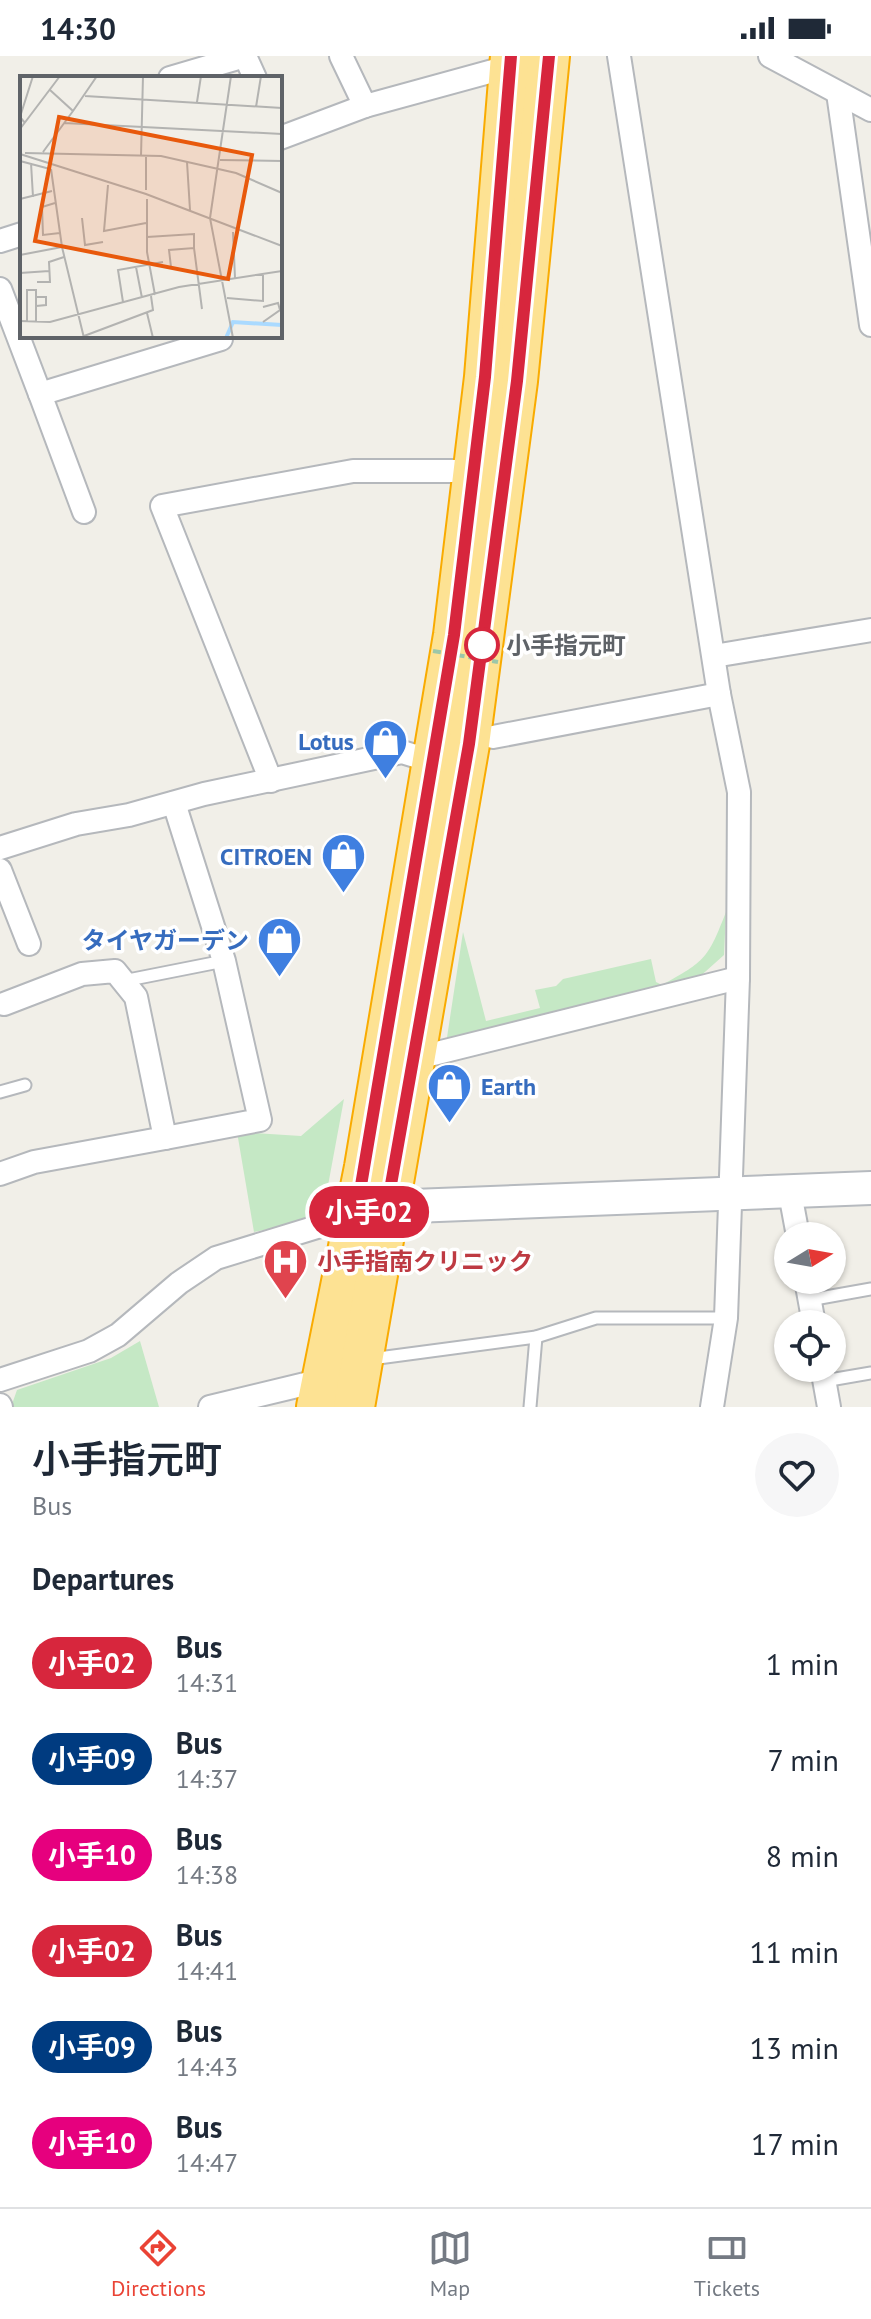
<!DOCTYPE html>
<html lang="en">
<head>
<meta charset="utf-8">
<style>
	:root { --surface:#fff; --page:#f6f6f7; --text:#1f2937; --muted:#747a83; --line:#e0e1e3; --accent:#ea4335 }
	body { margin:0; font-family:"PT Sans","Noto Sans JP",sans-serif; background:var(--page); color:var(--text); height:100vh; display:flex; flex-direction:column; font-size:30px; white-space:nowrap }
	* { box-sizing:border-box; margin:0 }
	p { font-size:26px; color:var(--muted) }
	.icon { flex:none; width:44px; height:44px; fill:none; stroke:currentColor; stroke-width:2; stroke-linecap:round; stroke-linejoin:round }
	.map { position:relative; height:1351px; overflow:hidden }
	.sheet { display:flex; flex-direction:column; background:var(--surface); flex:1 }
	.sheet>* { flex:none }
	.badge { padding:0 16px; border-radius:26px; font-size:28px; line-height:52px }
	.needle { width:52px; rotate:79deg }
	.controls { position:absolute; left:774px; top:1166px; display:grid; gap:16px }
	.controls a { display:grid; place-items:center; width:72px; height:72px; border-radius:50%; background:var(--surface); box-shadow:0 2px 6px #0004; font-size:40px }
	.map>.badge { position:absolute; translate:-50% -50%; box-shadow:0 0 0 4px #fff }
	h2 { padding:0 32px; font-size:30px; line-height:72px }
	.round { display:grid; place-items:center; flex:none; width:84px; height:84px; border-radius:42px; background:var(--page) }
	.headline { display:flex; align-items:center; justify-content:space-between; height:136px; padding:0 32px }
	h1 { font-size:38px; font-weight:600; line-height:60px }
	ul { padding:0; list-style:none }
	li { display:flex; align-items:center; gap:24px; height:96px; padding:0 32px }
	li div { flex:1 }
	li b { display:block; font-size:30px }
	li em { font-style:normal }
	li .badge { min-width:88px; font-weight:700; text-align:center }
	.status { display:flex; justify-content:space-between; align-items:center; height:56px; padding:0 40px; background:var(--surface); direction:ltr }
	.status svg { height:22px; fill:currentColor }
	.dock { display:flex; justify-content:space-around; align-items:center; height:112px; border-top:2px solid var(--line); background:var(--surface); font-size:22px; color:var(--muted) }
	.dock a { display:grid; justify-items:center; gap:4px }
	.dock .selected { color:var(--accent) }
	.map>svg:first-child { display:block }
</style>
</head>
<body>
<div class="status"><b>14:30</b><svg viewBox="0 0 49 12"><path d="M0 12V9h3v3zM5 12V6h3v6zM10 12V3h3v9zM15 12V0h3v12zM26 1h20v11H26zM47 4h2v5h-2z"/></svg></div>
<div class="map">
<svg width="871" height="1351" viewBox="0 0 871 1351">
	<rect width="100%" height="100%" fill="#f1efe8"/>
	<g fill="#c5e8c5">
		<path d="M726 856 724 899 696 924 446 988 463 876 486 965 540 952 535 934 556 930 563 923 651 903 656 926 662 929C706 905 708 902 726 856Z"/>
		<polygon points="344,1043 322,1162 254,1176 237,1076 301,1080"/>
		<polygon points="140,1285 159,1351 11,1351 17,1334 111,1302"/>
	</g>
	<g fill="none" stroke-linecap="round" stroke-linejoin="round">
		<defs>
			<g id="lane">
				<polyline points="123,925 224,905"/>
				<polyline points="0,1036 25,1029"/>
				<polyline points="809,1244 871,1233"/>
				<polyline points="371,1303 536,1281 596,1262 726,1262"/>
				<polyline points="824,1325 871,1317"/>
				<polyline points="530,1351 536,1281"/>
			</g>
			<g id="street">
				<polyline points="341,0 365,50"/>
				<polyline points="619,0 719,638 739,736 738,922 726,1262 712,1351"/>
				<polyline points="770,0 871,54"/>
				<polyline points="170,22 245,0 255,22"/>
				<polyline points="838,37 871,269"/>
				<polyline points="280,82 365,50 511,10"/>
				<polyline points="0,185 22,178"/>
				<polyline points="0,233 40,338"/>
				<polyline points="84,456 40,338 221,283"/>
				<polyline points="714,600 871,574"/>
				<polyline points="493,681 719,638"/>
				<polyline points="271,725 162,450 353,415 475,415"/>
				<polyline points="0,792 76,768 129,759 204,738 402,696 415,700 435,695"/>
				<polyline points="0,814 29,888"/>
				<polyline points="413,1003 738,922"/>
				<polyline points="165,1082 260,1064 224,905 174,747"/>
				<polyline points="0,1118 34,1106 165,1082 136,941 115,915 82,918 4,948"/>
				<polyline points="790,1137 798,1180"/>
				<polyline points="806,1224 814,1268"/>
				<polyline points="822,1312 829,1351"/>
				<polyline points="0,1324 89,1295 118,1279 179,1227 216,1202 356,1159"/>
				<polyline points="0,1349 1,1351"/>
				<polyline points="210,1351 322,1324"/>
			</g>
			<polyline id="secondary" points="367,1156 387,1151 871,1132"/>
			<g id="highway">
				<polyline points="317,1351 365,1111 454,579 485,321 511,0"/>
				<polyline points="354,1351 469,688 517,325 549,0"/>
			</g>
		</defs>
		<use href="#lane" stroke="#b5b8bc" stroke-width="15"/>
		<use href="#street" stroke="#b5b8bc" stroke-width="26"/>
		<use href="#secondary" stroke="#b6babf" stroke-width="36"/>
		<use href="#highway" stroke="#f9ab00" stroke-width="44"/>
		<use href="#lane" stroke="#fff" stroke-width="11"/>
		<use href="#street" stroke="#fff" stroke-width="22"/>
		<use href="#secondary" stroke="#fff" stroke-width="32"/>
		<use href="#highway" stroke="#fde293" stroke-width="40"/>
		<polyline stroke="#9cc7a9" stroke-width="4" stroke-dasharray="8 4" stroke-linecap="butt" points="433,595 498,606"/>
	</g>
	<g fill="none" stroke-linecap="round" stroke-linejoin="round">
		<defs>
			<polyline id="line" points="511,0 485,321 454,579 356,1159 387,1151 469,688 517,325 549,0"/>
		</defs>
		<use href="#line" stroke="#fff" stroke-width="18"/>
		<use href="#line" stroke="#d7263d" stroke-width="12"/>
	</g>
	<defs>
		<symbol id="shop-pin" viewBox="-11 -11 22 30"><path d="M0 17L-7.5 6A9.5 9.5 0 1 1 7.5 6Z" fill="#3f7fe0" stroke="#fff"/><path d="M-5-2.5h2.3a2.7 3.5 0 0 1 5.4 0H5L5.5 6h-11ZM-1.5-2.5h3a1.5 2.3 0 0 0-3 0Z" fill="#fff"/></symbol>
		<symbol id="hospital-pin" viewBox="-11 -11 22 30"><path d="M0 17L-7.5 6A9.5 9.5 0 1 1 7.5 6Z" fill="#e0444e" stroke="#fff"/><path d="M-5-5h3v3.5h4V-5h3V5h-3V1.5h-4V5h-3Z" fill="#fff"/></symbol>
	</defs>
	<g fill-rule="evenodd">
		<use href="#shop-pin" x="360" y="660" width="51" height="69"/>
		<use href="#shop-pin" x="318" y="774" width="51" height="69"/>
		<use href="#shop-pin" x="254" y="858" width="51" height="69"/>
		<use href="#shop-pin" x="424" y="1004" width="51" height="69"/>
		<use href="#hospital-pin" x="260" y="1180" width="51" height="69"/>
	</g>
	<circle fill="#fff" stroke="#d7263d" stroke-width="4" cx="482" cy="589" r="16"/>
	<g text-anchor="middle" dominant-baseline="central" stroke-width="7" stroke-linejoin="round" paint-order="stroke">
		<g font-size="24" font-weight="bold" fill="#5f6368" stroke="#fff" text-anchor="start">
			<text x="506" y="589">小手指元町</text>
		</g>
		<g font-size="24" font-weight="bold" fill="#366cbe" stroke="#fff" text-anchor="end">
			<text x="354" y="685">Lotus</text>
			<text x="312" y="800">CITROEN</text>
			<text x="249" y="884">タイヤガーデン</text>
			<text x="481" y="1030" text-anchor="start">Earth</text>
		</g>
		<g font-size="24" font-weight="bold" fill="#be3a42" stroke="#fff" text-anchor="start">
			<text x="317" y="1205">小手指南クリニック</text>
		</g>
	</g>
	<g transform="translate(20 20)">
		<rect width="262" height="262" fill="#f1efe8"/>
		<path fill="none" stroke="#aadaff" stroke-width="4" d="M206 262 213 246 262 249"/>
		<path fill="none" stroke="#b3b3b1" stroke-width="2" d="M211 0 190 142 213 262M65 20 262 32M177 26 181 0M236 31 241 0M53 35 77 0M5 47 0 41 13 0M44 47 262 58M0 53 40 0M23 76 53 35 30 14M5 77 141 80 216 97 262 117M0 78 126 118 262 170M121 80 123 0M200 84 262 85M0 85 30 93M167 86 170 134M11 87 13 121M31 93 42 171 64 262M88 109 84 155 126 147M126 114V81M0 123 32 115M127 123V176L135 219M35 127 22 131 23 159 40 157M62 142 65 169 83 166M213 156 215 202M127 161 174 158V172M0 179 42 171M116 191 122 222M151 191 149 174 174 172 182 233M0 197 29 195M17 206H30L29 186 44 181M16 221H26V229L16 230M207 222 243 225V198M103 226 98 194 143 186M243 231 258 227 260 234 243 246M127 237 133 262M0 245 30 246 159 211 262 195M7 246V214H16V246M64 260 133 234 131 220"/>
		<path fill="#e8590c" fill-opacity="0.15" stroke="#e8590c" stroke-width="4" d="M39 41 232 79 208 203 15 165Z"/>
		<rect width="262" height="262" fill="none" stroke="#5f6368" stroke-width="4"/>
	</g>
</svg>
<div class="controls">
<a><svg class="needle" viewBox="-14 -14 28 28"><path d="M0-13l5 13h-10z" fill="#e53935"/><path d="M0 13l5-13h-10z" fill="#747a83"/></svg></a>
<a><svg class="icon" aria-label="locate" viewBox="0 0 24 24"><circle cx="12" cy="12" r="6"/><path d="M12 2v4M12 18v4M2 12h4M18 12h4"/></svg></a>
</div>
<b class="badge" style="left:369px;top:1156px;background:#d7263d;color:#fff">小手02</b>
</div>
<section class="sheet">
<div class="headline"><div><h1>小手指元町</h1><p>Bus</p></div><a class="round"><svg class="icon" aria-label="heart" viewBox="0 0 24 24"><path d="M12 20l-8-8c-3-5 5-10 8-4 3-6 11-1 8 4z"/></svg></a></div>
<h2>Departures</h2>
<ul>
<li><span class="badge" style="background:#d7263d;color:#fff">小手02</span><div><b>Bus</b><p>14:31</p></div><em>1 min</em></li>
<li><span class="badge" style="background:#003b80;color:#fff">小手09</span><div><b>Bus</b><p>14:37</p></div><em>7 min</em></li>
<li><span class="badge" style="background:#e6007e;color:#fff">小手10</span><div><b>Bus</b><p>14:38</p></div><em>8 min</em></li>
<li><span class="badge" style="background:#d7263d;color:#fff">小手02</span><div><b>Bus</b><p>14:41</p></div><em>11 min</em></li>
<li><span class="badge" style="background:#003b80;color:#fff">小手09</span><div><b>Bus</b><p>14:43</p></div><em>13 min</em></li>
<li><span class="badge" style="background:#e6007e;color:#fff">小手10</span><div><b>Bus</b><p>14:47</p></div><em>17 min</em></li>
</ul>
</section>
<nav class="dock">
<a class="selected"><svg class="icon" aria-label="directions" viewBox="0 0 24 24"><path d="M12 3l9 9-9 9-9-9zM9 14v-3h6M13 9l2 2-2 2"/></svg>Directions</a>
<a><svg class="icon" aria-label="map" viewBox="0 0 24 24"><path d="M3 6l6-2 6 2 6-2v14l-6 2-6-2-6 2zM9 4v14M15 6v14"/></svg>Map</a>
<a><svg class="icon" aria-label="tickets" viewBox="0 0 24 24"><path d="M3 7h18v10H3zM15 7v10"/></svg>Tickets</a>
</nav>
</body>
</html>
